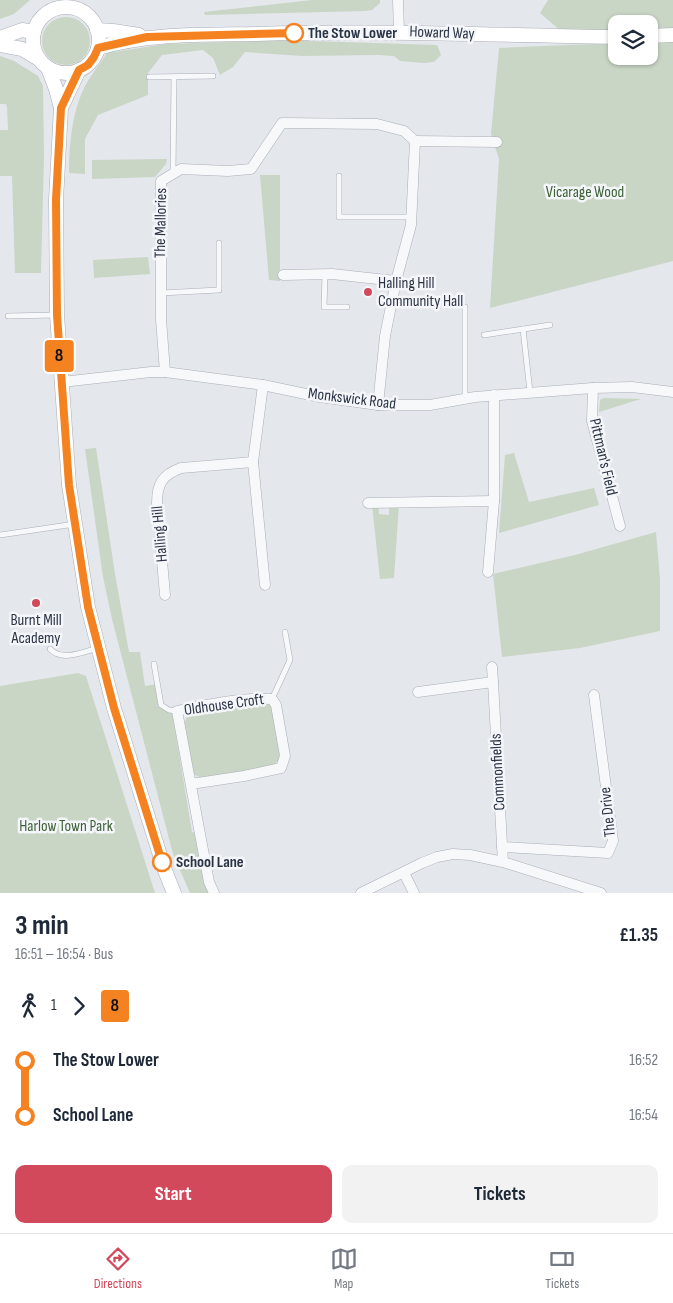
<!DOCTYPE html>
<html lang="en">
<head>
<meta charset="utf-8">
<style>
	:root { --surface:#fff; --page:#f2f2f3; --text:#1f2937; --muted:#747a83; --line:#e0e1e3; --accent:#d1495b }
	body { margin:0; font-family:"Sofia Sans Condensed",sans-serif; background:var(--page); color:var(--text); height:100vh; display:flex; flex-direction:column; font-size:19px; white-space:nowrap }
	* { box-sizing:border-box; margin:0 }
	p { font-size:16px; color:var(--muted) }
	.icon { flex:none; width:28px; height:28px; fill:none; stroke:currentColor; stroke-width:2; stroke-linecap:round; stroke-linejoin:round }
	.map { position:relative; height:893px; overflow:hidden }
	.sheet { display:flex; flex-direction:column; background:var(--surface); flex:1 }
	.sheet>* { flex:none }
	.badge { padding:0 10px; border-radius:4px; font-size:18px; line-height:32px }
	.buttons { position:absolute; left:608px; top:15px; display:grid; gap:10px }
	.buttons a { display:grid; place-items:center; width:50px; height:50px; border-radius:10px; background:var(--surface); box-shadow:0 1px 4px #0004; font-size:25px }
	.map>.badge { position:absolute; translate:-50% -50%; box-shadow:0 0 0 2px #fff }
	.legs { display:flex; align-items:center; gap:8px; height:55px; padding:0 15px; font-size:16px }
	.legs p { margin-inline-start:auto }
	.headline { display:flex; align-items:center; justify-content:space-between; height:85px; padding:0 15px }
	h1 { font-size:28px; font-weight:700; line-height:38px }
	.cta { display:flex; gap:10px; margin-top:auto; padding:10px 15px }
	.cta a { flex:1; height:58px; border-radius:10px; background:var(--accent); color:#fff; font-size:20px; font-weight:700; line-height:58px; text-align:center }
	.cta a+a { background:var(--page); color:var(--text) }
	ul { padding:0 15px; list-style:none }
	li { display:flex; align-items:center; gap:18px; height:55px; font-size:19px }
	li i { display:grid; place-items:center; width:8px; height:100%; margin:0 6px; background:currentColor }
	li i::after { content:''; width:12px; height:12px; margin:-6px; border:4px solid; border-radius:50%; background:var(--surface) }
	li p { margin-inline-start:auto }
	li:first-child i { background:linear-gradient(#0000 50%,currentColor 0) }
	li:last-child i { background:linear-gradient(currentColor 50%,#0000 0) }
	.tabs { display:flex; justify-content:space-around; align-items:center; height:70px; border-top:1px solid var(--line); background:var(--surface); font-size:14px; color:var(--muted) }
	.tabs a { display:grid; justify-items:center; gap:2px }
	.tabs .selected { color:var(--accent) }
	.map>svg:first-child { display:block }
</style>
</head>
<body>
<div class="map">
<svg width="673" height="893" viewBox="0 0 673 893">
	<rect width="100%" height="100%" fill="#e4e7ec"/>
	<g fill="#c9d6c5">
		<polygon points="0,0 30,0 14,14 0,19"/>
		<polygon points="312,0 380,0 380,3 372,10 365,11 205,15 204,12"/>
		<polygon points="548,0 673,0 673,30 649,32 649,24 616,24 616,33 561,31 540,13"/>
		<circle cx="66" cy="41" r="24"/>
		<path d="M280 40 437 45 441 55 434 62 424 63 400 61 394 56 378 55 302 56 245 52 233 67 220 75 213 58 203 50 162 55 148 73V95L98 115 85 139V174L69 173C69 143 72 112 85 86 91 75 100 64 107 53L166 44Z"/>
		<polygon points="673,41 673,261 490,308 499,159 491,134 499,48 616,43 616,56 649,56 649,42"/>
		<polygon points="0,56 14,61 38,76 43,86 44,157 41,273 15,273 12,176 0,176 0,130 8,130 7,107 6,104 0,104"/>
		<polygon points="167,159 166,164 155,177 92,179 92,160"/>
		<polygon points="260,175 280,175 280,281 269,280"/>
		<polygon points="148,257 150,274 94,278 93,260"/>
		<polygon points="604,398 641,399 599,412 600,400"/>
		<polygon points="96,448 115,574 129,652 140,652 145,686 158,684 162,703 172,711 192,832 196,833 210,893 190,893 173,854 112,619 103,577 85,449"/>
		<polygon points="514,453 529,502 594,488 599,505 499,533 505,455"/>
		<polygon points="378,504 379,514 389,515 389,504 399,504 394,578 380,579 372,505"/>
		<polygon points="656,532 660,579 660,631 580,648 502,657 493,574 575,555"/>
		<polygon points="78,673 86,676 155,893 0,893 0,686"/>
		<polygon points="257,702 269,704 275,711 282,753 279,760 271,767 210,777 201,778 190,772 183,728 186,718 194,713"/>
	</g>
	<g fill="none" stroke-linecap="round" stroke-linejoin="round">
		<defs>
			<g id="lane">
				<polyline points="149,77 213,76"/>
				<polyline points="173,173 174,77"/>
				<polyline points="339,176 339,217 412,217"/>
				<polyline points="325,274 324,307 347,307"/>
				<polyline points="161,293 219,290 219,243"/>
				<polyline points="8,316 56,315"/>
				<polyline points="523,329 530,392"/>
				<polyline points="484,335 550,325"/>
				<polyline points="465,399 465,307"/>
				<polyline points="0,535 75,524"/>
				<path d="M50 649C62 662 83 652 98 648"/>
				<polyline points="154,664 161,705 169,710 177,711"/>
				<polyline points="272,699 290,660 285,632"/>
			</g>
			<g id="street">
				<polyline points="398,0 399,32"/>
				<polyline points="415,141 497,142"/>
				<polyline points="283,275 332,274 396,281"/>
				<polyline points="165,372 161,319 161,181 181,169 228,171 251,169 282,123 377,124 404,131 415,141 411,225 396,281 385,336 378,405"/>
				<polyline points="62,382 151,372 165,372 263,385 320,397 378,405 430,405 475,397 593,388 632,387 673,392"/>
				<polyline points="263,385 253,462 265,585"/>
				<polyline points="593,388 592,421 620,526"/>
				<polyline points="368,503 494,501"/>
				<polyline points="488,572 494,501 494,395"/>
				<path d="M165 595 157 503C157 484 162 475 181 468L253 462"/>
				<polyline points="492,667 493,682"/>
				<polyline points="418,692 493,682 503,862"/>
				<path d="M191 784 244 776 281 768 285 756 276 705 272 699C247 697 202 705 177 711L209 882 214 893"/>
				<polyline points="502,847 608,853 613,841 594,695"/>
				<polyline points="404,873 414,893"/>
				<polyline points="361,893 422,863 437,857 453,854 470,855 503,862 601,893"/>
			</g>
			<g id="secondary">
				<circle cx="66" cy="40" r="33"/>
				<polyline points="97,30 113,31 139,35"/>
				<polyline points="649,36 673,35"/>
				<polyline points="0,38 22,30 34,32"/>
				<polyline points="0,45 22,49 39,59"/>
				<path d="M98 48C150 33 203 35 256 34 376 30 496 35 616 37"/>
				<polyline points="48,68 56,89 61,108 56,200 57,315 69,485 88,607 114,708 164,868 174,893"/>
				<polyline points="61,108 79,70"/>
			</g>
		</defs>
		<use href="#lane" stroke="#a9aeb7" stroke-width="6"/>
		<use href="#street" stroke="#a9aeb7" stroke-width="11"/>
		<use href="#secondary" stroke="#a9aeb7" stroke-width="15"/>
		<use href="#lane" stroke="#f7f8fa" stroke-width="5"/>
		<use href="#street" stroke="#f7f8fa" stroke-width="10"/>
		<use href="#secondary" stroke="#fff" stroke-width="14"/>
	</g>
	<g fill="none" stroke-linecap="round" stroke-linejoin="round">
		<defs>
			<polyline id="line-1" points="162,862 114,708 88,607 69,485 57,315 56,200 61,108 79,70 88,65 94,57 98,48 147,37 294,33"/>
		</defs>
		<use href="#line-1" stroke="#fff" stroke-width="11"/>
		<use href="#line-1" stroke="#f58220" stroke-width="8"/>
	</g>
	<g fill="#fff" stroke="#f58220" stroke-width="2.5">
		<circle cx="294" cy="33" r="9"/>
		<circle cx="162" cy="862" r="9"/>
	</g>
	<g fill="#d1495b" stroke="#f4f6f9" stroke-width="2">
		<circle cx="368" cy="292" r="5"/>
		<circle cx="36" cy="603" r="5"/>
	</g>
	<g text-anchor="middle" dominant-baseline="central" stroke-width="5" stroke-linejoin="round" paint-order="stroke">
		<g font-size="16" font-weight="bold" fill="#2b3445" stroke="#f4f6f9" text-anchor="start">
			<text x="308" y="33">The Stow Lower</text>
			<text x="176" y="862">School Lane</text>
		</g>
		<g font-size="16" fill="#2b3445" stroke="#f4f6f9">
			<text transform="translate(442 33) rotate(2)">Howard Way</text>
			<text transform="translate(161 223) rotate(-89)">The Mallories</text>
			<text transform="translate(352 399) rotate(7)">Monkswick Road</text>
			<text transform="translate(603 457) rotate(77)">Pittman's Field</text>
			<text transform="translate(160 534) rotate(-95)">Halling Hill</text>
			<text transform="translate(224 705) rotate(-8)">Oldhouse Croft</text>
			<text transform="translate(498 772) rotate(-93)">Commonfields</text>
			<text transform="translate(608 812) rotate(-96)">The Drive</text>
		</g>
		<g font-size="16" fill="#3f6138" stroke="#f4f6f9">
			<text x="585" y="192">Vicarage Wood</text>
			<text x="66" y="826">Harlow Town Park</text>
		</g>
		<g font-size="16" fill="#2b3445" stroke="#f4f6f9" text-anchor="start">
			<text x="378" y="283">Halling Hill<tspan x="378" dy="18">Community Hall</tspan></text>
			<text x="36" y="620" text-anchor="middle">Burnt Mill<tspan x="36" dy="18">Academy</tspan></text>
		</g>
	</g>
</svg>
<div class="buttons">
<a><svg class="icon" aria-label="layers" viewBox="0 0 24 24"><path d="M12 4l9 5-9 5-9-5zM3 14l9 5 9-5"/></svg></a>
</div>
<b class="badge" style="left:59px;top:356px;background:#f58220;color:#111">8</b>
</div>
<section class="sheet">
<div class="headline"><div><h1>3 min</h1><p>16:51 – 16:54 · Bus</p></div><b>£1.35</b></div>
<div class="legs"><svg class="icon" aria-label="walk" viewBox="0 0 24 24"><circle cx="13" cy="4" r="2"/><path d="M13 8l-2 6 4 7M11 14l-3 7M7 12l3-4h3l4 4"/></svg>1<svg class="icon" aria-label="forward" viewBox="0 0 24 24"><path d="M9 5l7 7-7 7"/></svg><b class="badge" style="background:#f58220;color:#111">8</b></div>
<ul>
<li><i style="color:#f58220"></i><b>The Stow Lower</b><p>16:52</p></li>
<li><i style="color:#f58220"></i><b>School Lane</b><p>16:54</p></li>
</ul>
<div class="cta"><a>Start</a><a>Tickets</a></div>
</section>
<nav class="tabs">
<a class="selected"><svg class="icon" aria-label="directions" viewBox="0 0 24 24"><path d="M12 3l9 9-9 9-9-9zM9 14v-3h6M13 9l2 2-2 2"/></svg>Directions</a>
<a><svg class="icon" aria-label="map" viewBox="0 0 24 24"><path d="M3 6l6-2 6 2 6-2v14l-6 2-6-2-6 2zM9 4v14M15 6v14"/></svg>Map</a>
<a><svg class="icon" aria-label="tickets" viewBox="0 0 24 24"><path d="M3 7h18v10H3zM15 7v10"/></svg>Tickets</a>
</nav>
</body>
</html>
